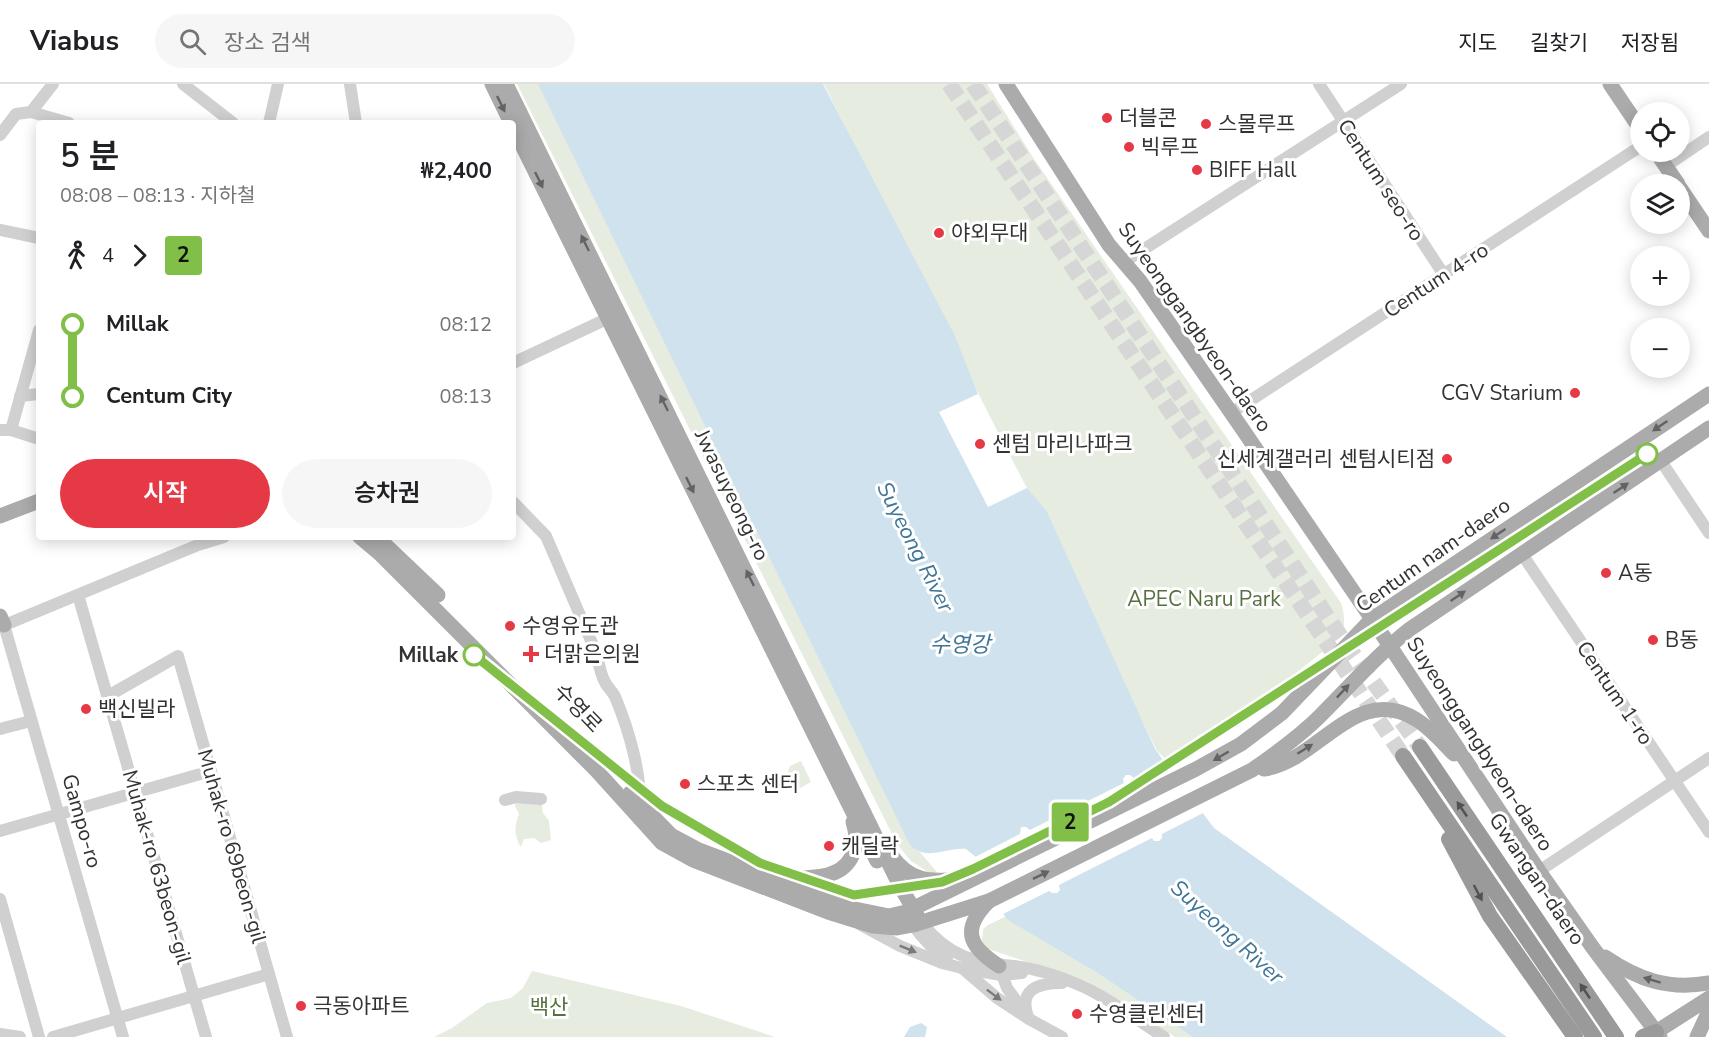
<!DOCTYPE html>
<html lang="ko">
<head>
<meta charset="utf-8">
<style>
	:root { --surface:#fff; --page:#f6f6f6; --text:#202124; --muted:#757577; --line:#e0e0e0; --accent:#e63946 }
	body { margin:0; font-family:"Nunito Sans","Noto Sans KR",sans-serif; background:var(--page); color:var(--text); height:100vh; display:flex; flex-direction:column; font-size:22px; white-space:nowrap }
	* { box-sizing:border-box; margin:0 }
	p { font-size:20px; color:var(--muted) }
	.icon { flex:none; width:33px; height:33px; fill:none; stroke:currentColor; stroke-width:2; stroke-linecap:round; stroke-linejoin:round }
	.map { position:relative; flex:1; overflow:hidden }
	.details { position:absolute; left:36px; top:36px; width:480px; height:420px; display:flex; flex-direction:column; background:var(--surface); border-radius:6px; box-shadow:0 3px 15px #0003 }
	.details>* { flex:none }
	.badge { padding:0 12px; border-radius:4px; font-size:21px; line-height:39px }
	.tools { position:absolute; left:1630px; top:18px; display:grid; gap:12px }
	.tools a { display:grid; place-items:center; width:60px; height:60px; border-radius:50%; background:var(--surface); box-shadow:0 3px 15px #0003; font-size:30px }
	.map>.badge { position:absolute; translate:-50% -50%; box-shadow:0 0 0 3px #fff }
	.legs { display:flex; align-items:center; gap:9px; height:66px; padding:0 24px; font-size:20px }
	.legs p { margin-inline-start:auto }
	.headline { display:flex; align-items:center; justify-content:space-between; height:102px; padding:0 24px }
	h1 { font-size:33px; font-weight:600; line-height:45px }
	.primary-button { display:flex; gap:12px; margin-top:auto; padding:12px 24px }
	.primary-button a { flex:1; height:69px; border-radius:36px; background:var(--accent); color:#fff; font-size:24px; font-weight:600; line-height:69px; text-align:center }
	.primary-button a+a { background:var(--page); color:var(--text) }
	ul { padding:0 24px; list-style:none }
	li { display:flex; align-items:center; gap:21px; height:72px; font-size:22px }
	li i { display:grid; place-items:center; width:9px; height:100%; margin:0 8px; background:currentColor }
	li i::after { content:''; width:15px; height:15px; margin:-8px; border:4px solid; border-radius:50%; background:var(--surface) }
	li p { margin-inline-start:auto }
	li:first-child i { background:linear-gradient(#0000 50%,currentColor 0) }
	li:last-child i { background:linear-gradient(currentColor 50%,#0000 0) }
	header { display:flex; align-items:center; gap:36px; box-sizing:border-box; height:84px; padding:0 30px; background:var(--surface); border-bottom:2px solid var(--line) }
	header strong { font-size:28px }
	nav { display:flex; gap:33px; margin-inline-start:auto; font-size:21px }
	.search { width:420px; height:54px; background:var(--page); display:flex; align-items:center; gap:15px; box-sizing:border-box; padding:0 21px; border-radius:33px; color:var(--muted); font-size:22px }
	.map>svg:first-child { display:block }
</style>
</head>
<body>
<header>
<strong>Viabus</strong>
<div class="search"><svg class="icon" aria-label="search" viewBox="0 0 24 24"><circle cx="10" cy="10" r="6"/><path d="M15 15l6 6"/></svg>장소 검색</div>
<nav><a>지도</a><a>길찾기</a><a>저장됨</a></nav>
</header>
<div class="map">
<svg width="1709" height="953" viewBox="0 0 1709 953">
	<rect width="100%" height="100%" fill="#fff"/>
	<g fill="#e6ecdf">
		<polygon points="517,0 546,0 913,760 937,788 931,790 911,777 897,760"/>
		<path d="M824 0H987L1034 75 1341 519C1345 531 1345 541 1341 553L1240 634 1170 679 1157 667Z"/>
		<polygon points="801,677 811,698 795,707 785,696 790,682"/>
		<path d="M516 713 541 715 543 729 549 737 551 756 541 759 534 754 524 755 521 763C514 752 514 742 519 730L515 722Z"/>
		<polygon points="1015,828 1213,953 1175,953 1086,897 988,865 982,857 983,845 988,841"/>
		<polygon points="532,887 681,922 775,953 434,953 452,944 487,919 511,914 523,904"/>
	</g>
	<g fill="#cfe2ee">
		<path d="M538 0H823L955 252 978 310 1021 393 1027 404 1047 428 1155 665 1214 744 1507 953H1193L1098 889 1008 836 1004 831 977 774 966 765C945 763 928 778 910 761Z"/>
		<polygon points="921,939 927,943 925,953 904,953 910,943"/>
	</g>
	<g fill="#fff">
		<polygon points="978,310 1027,404 988,423 939,328"/>
		<polygon points="1168,678 1205,728 1162,750 1162,754 1159,757 1154,757 1152,754 1059,801 1060,806 1057,809 1052,809 1049,807 1001,831 973,774 1020,750 1021,743 1026,743 1030,746 1124,699 1123,695 1126,691 1130,691 1134,694"/>
	</g>
	<g fill="none" stroke-linecap="round" stroke-linejoin="round">
		<g stroke="#d6d6d6" stroke-width="16" stroke-dasharray="16 8" stroke-linecap="butt">
			<polyline points="949,0 1403,672"/>
			<polyline points="973,0 1341,553 1420,663"/>
		</g>
		<g stroke="#d0d0d0" stroke-width="12">
			<polyline points="183,0 233,39"/>
			<polyline points="350,0 356,39"/>
			<polyline points="1319,0 1444,191"/>
			<polyline points="31,28 53,0"/>
			<polyline points="269,39 278,0"/>
			<polyline points="0,51 16,30 31,28 69,39"/>
			<polyline points="1666,82 1709,53"/>
			<polyline points="0,146 39,154"/>
			<polyline points="1124,178 1401,0"/>
			<polyline points="513,279 615,231"/>
			<polyline points="20,312 39,310"/>
			<polyline points="1231,329 1641,62"/>
			<polyline points="0,346 11,346 39,355"/>
			<polyline points="11,346 39,246"/>
			<polyline points="1661,377 1709,449"/>
			<path d="M513 418 546 452 598 573C599 582 601 592 606 600 609 605 614 609 616 615 628 644 643 693 639 724"/>
			<polyline points="1522,470 1709,748"/>
			<polyline points="78,511 206,953"/>
			<polyline points="4,541 123,953"/>
			<polyline points="0,543 198,461 224,453"/>
			<polyline points="108,612 178,572 287,953"/>
			<polyline points="0,645 31,637"/>
			<polyline points="505,716 516,713 541,715"/>
			<polyline points="0,747 211,687"/>
			<polyline points="1539,787 1709,674"/>
			<polyline points="0,815 39,953"/>
			<path d="M922 839C949 873 973 878 1014 882 1033 884 1060 893 1077 900 1106 912 1137 936 1164 953"/>
			<polyline points="861,841 900,862 942,879 962,884 997,914 1029,935 1062,953"/>
			<path d="M913 841C923 855 933 866 947 875"/>
			<polyline points="962,884 1001,891 1022,889"/>
			<polyline points="1000,885 1007,904 1025,929"/>
			<path d="M1029 935C1017 906 1037 899 1062 899"/>
			<polyline points="0,950 20,953"/>
			<polyline points="53,953 269,890"/>
		</g>
		<g stroke="#ababab" stroke-width="15">
			<polyline points="492,0 511,39"/>
			<polyline points="506,0 900,802 917,831"/>
			<polyline points="1006,0 1109,161 1140,197 1241,343 1372,535 1539,787 1593,864 1660,953"/>
			<polyline points="1610,0 1641,46"/>
			<polyline points="513,43 877,777"/>
			<polyline points="1656,68 1678,100"/>
			<polyline points="1680,104 1709,147"/>
			<polyline points="0,432 39,417"/>
			<path d="M360 453 379 469 596 686 662 759 693 776 828 828 873 842 897 844 913 841 989 817 1252 686C1275 670 1300 652 1320 632 1350 602 1377 571 1410 545L1709 344"/>
			<polyline points="377,453 438,511"/>
			<polyline points="0,532 4,541"/>
			<path d="M1264 685C1318 678 1356 597 1417 636 1430 644 1443 659 1454 670"/>
			<polyline points="630,709 671,751 699,766 855,825 889,832 906,828 1196,685 1241,660 1282,629 1372,535 1709,310"/>
			<path d="M891 771C912 801 933 797 965 795"/>
			<path d="M778 795C802 792 837 799 851 774 858 761 857 752 853 738"/>
			<path d="M989 817C961 845 968 862 999 882"/>
			<path d="M1605 873C1639 896 1668 906 1709 899"/>
			<polyline points="1656,948 1709,914"/>
			<polyline points="1697,953 1709,927"/>
		</g>
		<g stroke="#9a9a9a" stroke-width="16">
			<polyline points="1420,663 1616,953"/>
			<polyline points="1403,672 1594,953"/>
			<polyline points="1449,755 1490,832 1575,953"/>
			<polyline points="1643,953 1656,948"/>
		</g>
	</g>
	<defs><path id="oneway-solid" d="M-6-.8H1V-3.2L6.5 0L1 3.2V.8H-6Z" transform="scale(1.5)"/></defs>
	<g fill="#636363">
		<use href="#oneway-solid" transform="translate(501 20) rotate(64)"/>
		<use href="#oneway-solid" transform="translate(539 96) rotate(64)"/>
		<use href="#oneway-solid" transform="translate(585 159) rotate(-116)"/>
		<use href="#oneway-solid" transform="translate(664 319) rotate(-116)"/>
		<use href="#oneway-solid" transform="translate(1660 342) rotate(146)"/>
		<use href="#oneway-solid" transform="translate(690 401) rotate(64)"/>
		<use href="#oneway-solid" transform="translate(1621 404) rotate(-34)"/>
		<use href="#oneway-solid" transform="translate(1498 450) rotate(146)"/>
		<use href="#oneway-solid" transform="translate(750 494) rotate(-116)"/>
		<use href="#oneway-solid" transform="translate(1458 512) rotate(-34)"/>
		<use href="#oneway-solid" transform="translate(1343 607) rotate(-47)"/>
		<use href="#oneway-solid" transform="translate(1305 665) rotate(-32)"/>
		<use href="#oneway-solid" transform="translate(1221 672) rotate(150)"/>
		<use href="#oneway-solid" transform="translate(1041 791) rotate(-26)"/>
		<use href="#oneway-solid" transform="translate(1652 896) rotate(-163)"/>
	</g>
	<g fill="#525252">
		<use href="#oneway-solid" transform="translate(1462 725) rotate(-124)"/>
		<use href="#oneway-solid" transform="translate(1478 809) rotate(62)"/>
		<use href="#oneway-solid" transform="translate(1585 907) rotate(-124)"/>
	</g>
	<g fill="#7a7a7a">
		<use href="#oneway-solid" transform="translate(908 865) rotate(22)"/>
		<use href="#oneway-solid" transform="translate(994 911) rotate(37)"/>
	</g>
	<g fill="none" stroke-linecap="round" stroke-linejoin="round">
		<defs>
			<polyline id="line-1" points="474,571 662,722 760,779 854,811 942,798 973,785 1109,718 1647,370"/>
		</defs>
		<use href="#line-1" stroke="#fff" stroke-width="14"/>
		<use href="#line-1" stroke="#81bf48" stroke-width="9"/>
	</g>
	<g fill="#e63946" stroke="#fff" stroke-width="2">
		<circle cx="1107" cy="34" r="6"/>
		<circle cx="1206" cy="40" r="6"/>
		<circle cx="1129" cy="63" r="6"/>
		<circle cx="1197" cy="86" r="6"/>
		<circle cx="939" cy="149" r="6"/>
		<circle cx="1575" cy="309" r="6"/>
		<circle cx="980" cy="360" r="6"/>
		<circle cx="1447" cy="375" r="6"/>
		<circle cx="1606" cy="489" r="6"/>
		<circle cx="510" cy="542" r="6"/>
		<circle cx="1653" cy="556" r="6"/>
		<path d="M528 561h6v6h6v6h-6v6h-6v-6h-6v-6h6z"/>
		<circle cx="86" cy="625" r="6"/>
		<circle cx="685" cy="700" r="6"/>
		<circle cx="829" cy="762" r="6"/>
		<circle cx="301" cy="922" r="6"/>
		<circle cx="1077" cy="930" r="6"/>
	</g>
	<g fill="#fff" stroke="#81bf48" stroke-width="3">
		<circle cx="1647" cy="370" r="10"/>
		<circle cx="474" cy="571" r="10"/>
	</g>
	<g text-anchor="middle" dominant-baseline="central" stroke-width="6" stroke-linejoin="round" paint-order="stroke">
		<g font-size="21" fill="#333" stroke="#fff" text-anchor="start">
			<text x="1119" y="34">더블콘</text>
			<text x="1218" y="40">스몰루프</text>
			<text x="1141" y="63">빅루프</text>
			<text x="1209" y="86">BIFF Hall</text>
			<text x="951" y="149">야외무대</text>
			<text x="1563" y="309" text-anchor="end">CGV Starium</text>
			<text x="992" y="360">센텀 마리나파크</text>
			<text x="1435" y="375" text-anchor="end">신세계갤러리 센텀시티점</text>
			<text x="1618" y="489">A동</text>
			<text x="522" y="542">수영유도관</text>
			<text x="1665" y="556">B동</text>
			<text x="544" y="570">더맑은의원</text>
			<text x="98" y="625">백신빌라</text>
			<text x="697" y="700">스포츠 센터</text>
			<text x="841" y="762">캐딜락</text>
			<text x="313" y="922">극동아파트</text>
			<text x="1089" y="930">수영클린센터</text>
		</g>
		<g font-size="21" fill="#333" stroke="#fff">
			<text transform="translate(1381 96) rotate(57)">Centum seo-ro</text>
			<text transform="translate(1436 196) rotate(-33)">Centum 4-ro</text>
			<text transform="translate(1195 243) rotate(55)">Suyeonggangbyeon-daero</text>
			<text transform="translate(732 411) rotate(64)">Jwasuyeong-ro</text>
			<text transform="translate(1433 471) rotate(-35)">Centum nam-daero</text>
			<text transform="translate(1615 609) rotate(56)">Centum 1-ro</text>
			<text transform="translate(578 624) rotate(46)">수영로</text>
			<text transform="translate(1480 660) rotate(57)">Suyeonggangbyeon-daero</text>
			<text transform="translate(82 737) rotate(74)">Gampo-ro</text>
			<text transform="translate(232 762) rotate(74)">Muhak-ro 69beon-gil</text>
			<text transform="translate(157 783) rotate(74)">Muhak-ro 63beon-gil</text>
			<text transform="translate(1537 795) rotate(56)">Gwangan-daero</text>
		</g>
		<g font-size="21" fill="#56703f" stroke="#fff">
			<text x="1204" y="515">APEC Naru Park</text>
			<text x="549" y="923">백산</text>
		</g>
		<g font-size="21" font-weight="bold" fill="#333" stroke="#fff" text-anchor="end">
			<text x="458" y="571">Millak</text>
		</g>
		<g font-size="22" font-style="italic" fill="#3f7597" stroke="#fff">
			<text transform="translate(915 463) rotate(63)">Suyeong River</text>
			<text x="960" y="561">수영강</text>
			<text transform="translate(1227 848) rotate(42)">Suyeong River</text>
		</g>
	</g>
</svg>
<div class="tools">
<a><svg class="icon" aria-label="locate" viewBox="0 0 24 24"><circle cx="12" cy="12" r="6"/><path d="M12 2v4M12 18v4M2 12h4M18 12h4"/></svg></a>
<a><svg class="icon" aria-label="layers" viewBox="0 0 24 24"><path d="M12 4l9 5-9 5-9-5zM3 14l9 5 9-5"/></svg></a>
<a>+</a>
<a>−</a>
</div>
<b class="badge" style="left:1070px;top:738px;background:#81bf48;color:#111">2</b>
<section class="details">
<div class="headline"><div><h1>5 분</h1><p>08:08 – 08:13 · 지하철</p></div><b>₩2,400</b></div>
<div class="legs"><svg class="icon" aria-label="walk" viewBox="0 0 24 24"><circle cx="13" cy="4" r="2"/><path d="M13 8l-2 6 4 7M11 14l-3 7M7 12l3-4h3l4 4"/></svg>4<svg class="icon" aria-label="forward" viewBox="0 0 24 24"><path d="M9 5l7 7-7 7"/></svg><b class="badge" style="background:#81bf48;color:#111">2</b></div>
<ul>
<li><i style="color:#81bf48"></i><b>Millak</b><p>08:12</p></li>
<li><i style="color:#81bf48"></i><b>Centum City</b><p>08:13</p></li>
</ul>
<div class="primary-button"><a>시작</a><a>승차권</a></div>
</section>
</div>
</body>
</html>
